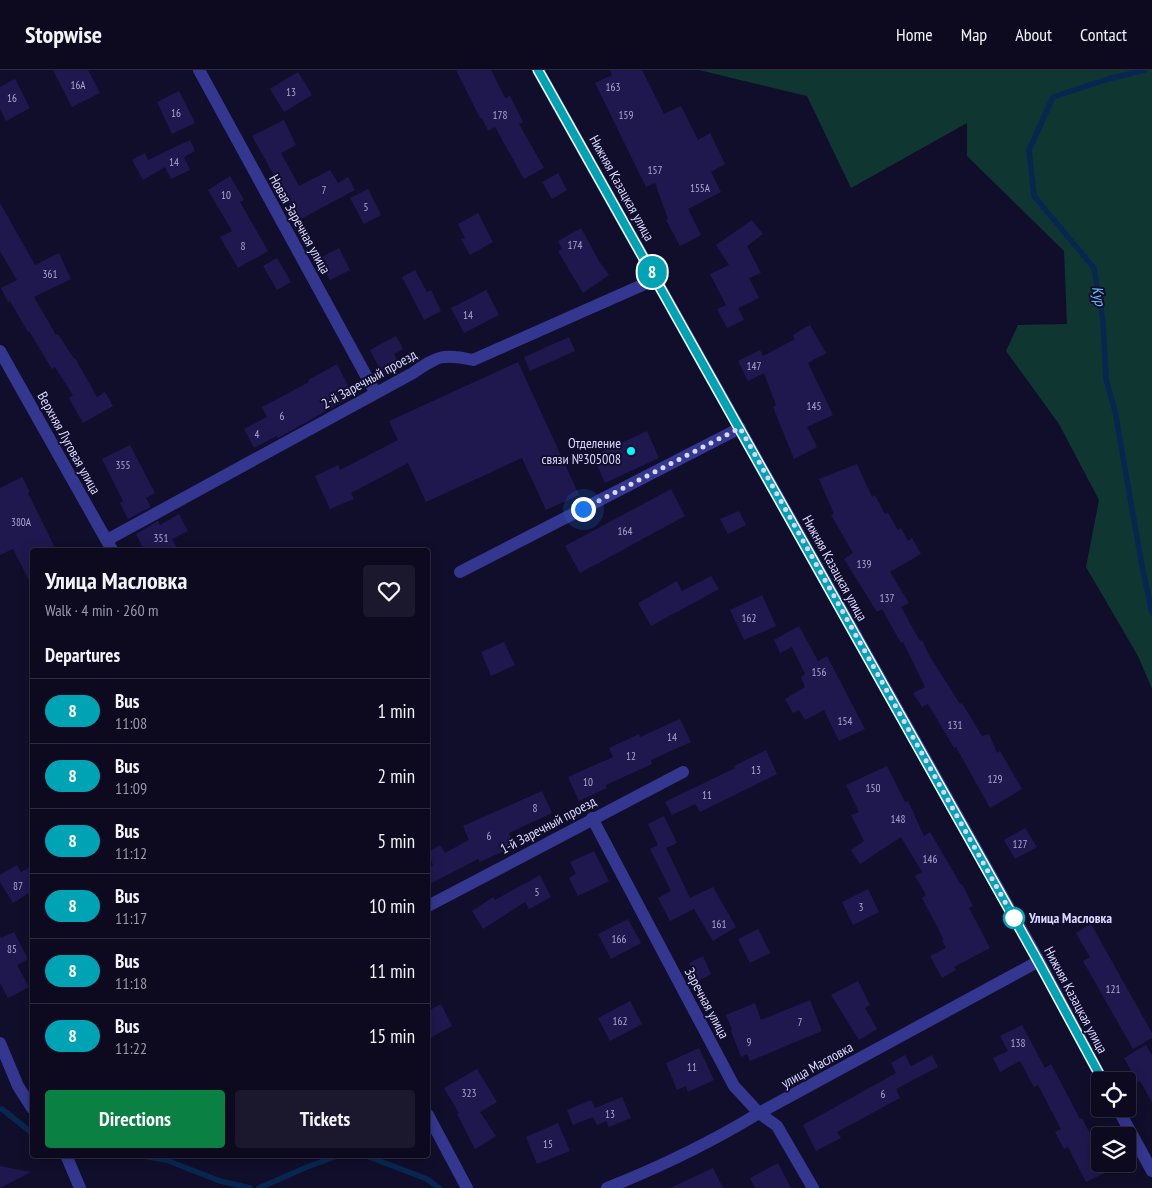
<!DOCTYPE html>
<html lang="en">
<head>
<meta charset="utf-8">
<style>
	:root { --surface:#0d0a20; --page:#1b182d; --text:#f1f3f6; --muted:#9a9aa5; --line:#2d2b3e; --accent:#0b8043 }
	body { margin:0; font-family:"PT Sans Narrow",sans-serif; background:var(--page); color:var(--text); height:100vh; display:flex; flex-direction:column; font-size:19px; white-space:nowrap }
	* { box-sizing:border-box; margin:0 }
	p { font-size:16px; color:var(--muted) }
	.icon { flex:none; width:28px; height:28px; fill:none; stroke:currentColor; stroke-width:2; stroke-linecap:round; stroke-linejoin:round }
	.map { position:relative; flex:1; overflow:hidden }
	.details { position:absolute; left:30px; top:478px; width:400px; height:610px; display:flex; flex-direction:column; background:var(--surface); border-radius:5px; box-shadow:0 2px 12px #0003,0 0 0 1px var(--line) }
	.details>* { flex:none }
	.badge { padding:0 10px; border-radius:16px; font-size:18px; line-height:32px }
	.buttons { position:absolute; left:1091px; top:1002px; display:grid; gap:10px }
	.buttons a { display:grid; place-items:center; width:45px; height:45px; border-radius:5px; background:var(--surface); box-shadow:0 2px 12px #0003,0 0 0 1px var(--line); font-size:25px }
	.you { position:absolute; width:25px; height:25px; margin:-12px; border:4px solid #fff; border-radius:50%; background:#1a73e8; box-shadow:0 0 0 8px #1a73e833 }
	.map>.badge { position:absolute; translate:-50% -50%; box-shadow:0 0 0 2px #fff }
	h2 { padding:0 15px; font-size:19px; line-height:45px }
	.round { display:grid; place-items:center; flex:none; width:52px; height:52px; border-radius:5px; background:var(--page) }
	.head { display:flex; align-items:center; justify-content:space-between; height:85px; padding:0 15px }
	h1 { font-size:24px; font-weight:600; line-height:38px }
	.primary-button { display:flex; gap:10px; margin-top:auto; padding:10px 15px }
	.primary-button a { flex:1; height:58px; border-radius:5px; background:var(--accent); color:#fff; font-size:20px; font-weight:600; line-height:58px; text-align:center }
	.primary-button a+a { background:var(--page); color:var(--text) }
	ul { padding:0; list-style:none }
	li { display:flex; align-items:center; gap:15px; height:65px; padding:0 15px; border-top:1px solid var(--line) }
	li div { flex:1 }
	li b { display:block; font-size:19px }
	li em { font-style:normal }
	li .badge { min-width:55px; font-weight:700; text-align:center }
	header { display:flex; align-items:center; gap:30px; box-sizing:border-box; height:70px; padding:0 25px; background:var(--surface); border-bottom:1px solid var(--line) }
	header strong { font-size:24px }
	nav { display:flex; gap:28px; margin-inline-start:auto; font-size:18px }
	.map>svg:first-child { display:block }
</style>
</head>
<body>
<header>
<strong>Stopwise</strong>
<nav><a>Home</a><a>Map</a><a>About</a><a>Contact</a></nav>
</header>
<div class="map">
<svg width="1152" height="1118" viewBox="0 0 1152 1118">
	<rect width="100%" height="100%" fill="#110e2b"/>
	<polygon fill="#103632" points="699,0 1152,0 1152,619 1138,586 1086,497 1099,430 1059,354 1006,281 1018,255 1067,254 1064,181 967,86 967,53 851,118 807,26"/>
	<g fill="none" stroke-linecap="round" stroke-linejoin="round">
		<g stroke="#072751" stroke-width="5.5">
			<polyline points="1145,0 1108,9 1053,27 1029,80 1034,126 1094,198 1103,251 1106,309 1115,341 1142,496 1152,543"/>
			<polyline points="2,1039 32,1063"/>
			<polyline points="137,1085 166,1090 220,1111 250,1118"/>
			<polyline points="364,1085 427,1109 439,1118"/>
			<polyline points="259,1118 307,1097 340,1085"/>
		</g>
	</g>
	<g fill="#1f184e">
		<polygon points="53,0 88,0 100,23 72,37"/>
		<polygon points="456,0 491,0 505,28 510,26 523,52 519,54 544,98 524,109 495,57 488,61 482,48 480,48"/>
		<polygon points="610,0 642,0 664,44 681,36 698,70 710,63 725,94 711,102 721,122 688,139 701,165 680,176 666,150 668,149 655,113 646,117 595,13 612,5"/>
		<polygon points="298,2 312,25 284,42 270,19"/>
		<polygon points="15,9 30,38 6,51 0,39 0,17"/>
		<polygon points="179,21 195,53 172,64 157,32"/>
		<polygon points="284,50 296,75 281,83 299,116 330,100 338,113 348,107 355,120 299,150 252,66"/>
		<polygon points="190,70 195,81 184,87 190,100 171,109 165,97 143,110 132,90 145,83 148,90"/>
		<polygon points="558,103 567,120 552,129 542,112"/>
		<polygon points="230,106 244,130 240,132 268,181 238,198 220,167 232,161 208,120"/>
		<polygon points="368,119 381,145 364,154 350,128"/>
		<polygon points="0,133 35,195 59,183 71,209 34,227 56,265 58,264 74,289 75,288 97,327 105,322 113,336 83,353 69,328 73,325 55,297 52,299 29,261 28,262 10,231 8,232 1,218 17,210 0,181"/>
		<polygon points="478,143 493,172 470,185 461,169 465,168 458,154"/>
		<polygon points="752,150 763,164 747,176 761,203 749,208 759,228 738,238 744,250 727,258 717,239 726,235 710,204 729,195 716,175"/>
		<polygon points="581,158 599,191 609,205 583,223 558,181 562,179 558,171"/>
		<polygon points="339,178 350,200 330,210 318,189"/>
		<polygon points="277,188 291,212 277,220 263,196"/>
		<polygon points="415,200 427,222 431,220 441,241 424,250 402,207"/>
		<polygon points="486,220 499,245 464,263 451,238"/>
		<polygon points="810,255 826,283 808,293 833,345 807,357 817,377 794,389 773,337 776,335 764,303 748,311 738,291 760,280 763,286 795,269 793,265"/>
		<polygon points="396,266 403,279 394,284 400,296 383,305 370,280"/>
		<polygon points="569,267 575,281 530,301 524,287"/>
		<polygon points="518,292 579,425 546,440 522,388 426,432 408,393 351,423 354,429 330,439 315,406 338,395 340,400 398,370 389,351"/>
		<polygon points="337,294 353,326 278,368 277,366 254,378 244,359 267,347 262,337 309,312 308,310"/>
		<polygon points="647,361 659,388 605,413 593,386"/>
		<polygon points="130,375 155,423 146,428 151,437 128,449 120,433 123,431 102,389"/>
		<polygon points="857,394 872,427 875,425 885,444 888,443 898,460 901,458 908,471 912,468 921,484 890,502 909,533 901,537 920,571 922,570 929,585 960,634 962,633 982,666 989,664 997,683 1000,681 1022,719 990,738 956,677 954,678 928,634 922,637 913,623 925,617 903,572 901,573 882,539 877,542 844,489 853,483 831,445 834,444 819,409"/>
		<polygon points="22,407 30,422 28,423 56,480 32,480 32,516 13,479 0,485 0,418"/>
		<polygon points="671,419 685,446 580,503 565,476"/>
		<polygon points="739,441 746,455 728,464 720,449"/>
		<polygon points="179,444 188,461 172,469 178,480 144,480 136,464 158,451 160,455"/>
		<polygon points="711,506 719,519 651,556 638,533 677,511 682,521"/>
		<polygon points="762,525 776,556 744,570 730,540"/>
		<polygon points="799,556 818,591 827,586 865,659 839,671 824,640 805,650 799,640 793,643 785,629 805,617 801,607 805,604 792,577 780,583 774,570"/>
		<polygon points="504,572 515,595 491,606 481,582"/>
		<polygon points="680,649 691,672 651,690 652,694 606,715 607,718 579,731 568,707 613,687 609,678 639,664 640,667"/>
		<polygon points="766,680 777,704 700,742 695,734 672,745 665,732 735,698 734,696"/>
		<polygon points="887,696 905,732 908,731 924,766 930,762 961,815 962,814 973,836 969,838 990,878 954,897 956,900 942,908 930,886 946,878 942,870 944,870 922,828 926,825 915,806 922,802 901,767 860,794 851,780 864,771 851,745 859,742 846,715"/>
		<polygon points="542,721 552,743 509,763 515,776 480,792 478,789 428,815 428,798 433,795 428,782 440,775 445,783 469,770 463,756"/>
		<polygon points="664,746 677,773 666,778 690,828 713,817 736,857 713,871 694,839 670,851 658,828 671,821 650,779 658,775 648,754"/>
		<polygon points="1025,758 1037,777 1015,789 1004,770"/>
		<polygon points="594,781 609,811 578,826 569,808 576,804 570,792"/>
		<polygon points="17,795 21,802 32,796 32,821 13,833 0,812 0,805"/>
		<polygon points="540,805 551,827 529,839 525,832 483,859 472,841 493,827 495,830"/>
		<polygon points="868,819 879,842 853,855 842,832"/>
		<polygon points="628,849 641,873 611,889 598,864"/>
		<polygon points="1091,854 1152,963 1152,968 1133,979 1083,891 1090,887 1076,863"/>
		<polygon points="758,859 770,883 750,893 738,869"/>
		<polygon points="14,862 28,889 17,895 29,917 8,928 0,913 0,866 1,868"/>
		<polygon points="703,886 711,904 698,911 689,893"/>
		<polygon points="858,911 870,935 865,938 877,959 859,970 831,925"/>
		<polygon points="810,930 822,961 750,991 747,984 741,987 731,961 732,960 726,945 755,933 761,950"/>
		<polygon points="630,931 642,954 610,971 598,948"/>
		<polygon points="441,934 452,956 428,969 428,941"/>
		<polygon points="1022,955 1045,998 1051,994 1080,1049 1082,1048 1100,1083 1100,1094 1123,1094 1086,1112 1068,1077 1064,1079 1055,1062 1061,1059 1038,1015 1034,1017 1020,991 1000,1002 993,988 1008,981 1000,966"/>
		<polygon points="1146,975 1152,985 1152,1032 1140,1011 1137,1012 1124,988"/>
		<polygon points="699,978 714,1010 688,1022 686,1016 677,1020 666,993"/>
		<polygon points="905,985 911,996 932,985 938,997 896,1019 900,1028 837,1062 841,1068 816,1081 803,1055 896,1003 891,993"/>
		<polygon points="477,999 497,1032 480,1042 496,1066 475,1079 457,1044 459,1043 444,1018"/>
		<polygon points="622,1027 631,1048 609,1057 606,1051 597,1055 593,1047 573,1055 567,1040 591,1030 595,1038"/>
		<polygon points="558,1053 570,1081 537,1094 526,1067"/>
		<polygon points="778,1093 791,1118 755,1118 750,1108"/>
		<polygon points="0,1096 31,1102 0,1118"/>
		<polygon points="713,1098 723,1118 670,1118"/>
	</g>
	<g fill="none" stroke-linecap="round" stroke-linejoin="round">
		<g stroke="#34378f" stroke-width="12">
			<polyline points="199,0 375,322"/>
			<polyline points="538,0 1039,891 1103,1011"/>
			<polyline points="0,281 112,480"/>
			<path d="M107 470 413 303C438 286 443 283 473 290L656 209"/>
			<polyline points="460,502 740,358"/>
			<polyline points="592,748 734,1016 759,1043 777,1056 813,1118"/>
			<polyline points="428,836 683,702"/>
			<polyline points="0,973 18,1016 32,1038"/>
			<polyline points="1118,1039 1152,1101"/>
			<polyline points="428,1045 467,1118"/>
			<polyline points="66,1085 80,1118"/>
			<path d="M607 1118C660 1097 710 1073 759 1043L1039 891"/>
		</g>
	</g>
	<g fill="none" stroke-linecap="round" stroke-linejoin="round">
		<defs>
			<polyline id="line" points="538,0 1038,891 1103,1011"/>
		</defs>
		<use href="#line" stroke="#fff" stroke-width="11"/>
		<use href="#line" stroke="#00a3b4" stroke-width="8"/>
		<polyline stroke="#dad8ff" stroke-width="5" stroke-dasharray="0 9" points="583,439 740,358 1014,848"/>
	</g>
	<circle fill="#04f8ff" stroke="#110e2b" stroke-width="2" cx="631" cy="381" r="5"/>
	<circle fill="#fff" stroke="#00a3b4" stroke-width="2.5" cx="1014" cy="848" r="10"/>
	<g text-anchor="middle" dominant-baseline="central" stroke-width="4" stroke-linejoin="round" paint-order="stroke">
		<g font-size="11" fill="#aba8d3">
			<text x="78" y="15">16А</text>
			<text x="613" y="17">163</text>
			<text x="291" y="22">13</text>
			<text x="12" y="28">16</text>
			<text x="176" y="43">16</text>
			<text x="500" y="45">178</text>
			<text x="626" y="45">159</text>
			<text x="174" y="92">14</text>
			<text x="655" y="100">157</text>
			<text x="700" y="118">155А</text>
			<text x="324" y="120">7</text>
			<text x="226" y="125">10</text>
			<text x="366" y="137">5</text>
			<text x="575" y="175">174</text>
			<text x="243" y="176">8</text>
			<text x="50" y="204">361</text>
			<text x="468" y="245">14</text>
			<text x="754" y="296">147</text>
			<text x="814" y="336">145</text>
			<text x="282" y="346">6</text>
			<text x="257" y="364">4</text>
			<text x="123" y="395">355</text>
			<text x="21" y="452">380А</text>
			<text x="625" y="461">164</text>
			<text x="161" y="468">351</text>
			<text x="864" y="494">139</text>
			<text x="887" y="528">137</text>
			<text x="749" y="548">162</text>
			<text x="819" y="602">156</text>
			<text x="845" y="651">154</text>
			<text x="955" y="655">131</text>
			<text x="672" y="667">14</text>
			<text x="631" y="686">12</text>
			<text x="756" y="700">13</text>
			<text x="995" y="709">129</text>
			<text x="588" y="712">10</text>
			<text x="873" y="718">150</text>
			<text x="707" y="725">11</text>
			<text x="535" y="738">8</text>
			<text x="898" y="749">148</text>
			<text x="489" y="766">6</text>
			<text x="1020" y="774">127</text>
			<text x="930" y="789">146</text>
			<text x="18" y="816">87</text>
			<text x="537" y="822">5</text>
			<text x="861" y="837">3</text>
			<text x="719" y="854">161</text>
			<text x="619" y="869">166</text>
			<text x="12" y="879">85</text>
			<text x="1113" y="919">121</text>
			<text x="620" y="951">162</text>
			<text x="800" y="952">7</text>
			<text x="749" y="972">9</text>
			<text x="1018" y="973">138</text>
			<text x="692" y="997">11</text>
			<text x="469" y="1023">323</text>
			<text x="883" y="1024">6</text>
			<text x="610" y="1044">13</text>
			<text x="548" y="1074">15</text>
		</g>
		<g font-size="14" fill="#dad8ff" stroke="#110e2b">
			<text transform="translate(622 118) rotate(61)">Нижняя Казацкая улица</text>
			<text transform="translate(300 154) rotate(61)">Новая Заречная улица</text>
			<text transform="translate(369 309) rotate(-29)">2-й Заречный проезд</text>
			<text transform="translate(69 373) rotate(61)">Верхняя Луговая улица</text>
			<text transform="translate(835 498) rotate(61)">Нижняя Казацкая улица</text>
			<text transform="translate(548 755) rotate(-28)">1-й Заречный проезд</text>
			<text transform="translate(1076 930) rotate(62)">Нижняя Казацкая улица</text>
			<text transform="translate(707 933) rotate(62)">Заречная улица</text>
			<text transform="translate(817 995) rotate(-29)">улица Масловка</text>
		</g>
		<g font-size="14" fill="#dad8ff" stroke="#110e2b" text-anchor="end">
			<text x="621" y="373">Отделение<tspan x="621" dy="16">связи №305008</tspan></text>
		</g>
		<g font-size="14" font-weight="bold" fill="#dad8ff" stroke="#110e2b" text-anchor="start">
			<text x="1029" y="848">Улица Масловка</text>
		</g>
		<g font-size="15" font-style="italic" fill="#66c3ff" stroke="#110e2b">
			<text transform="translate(1099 226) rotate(80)">Кур</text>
		</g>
	</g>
</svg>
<div class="buttons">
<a><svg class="icon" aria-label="locate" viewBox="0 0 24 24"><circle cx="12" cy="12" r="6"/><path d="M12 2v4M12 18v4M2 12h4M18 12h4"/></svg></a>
<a><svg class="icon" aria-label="layers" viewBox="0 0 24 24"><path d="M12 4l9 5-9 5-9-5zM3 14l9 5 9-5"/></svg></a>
</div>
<div class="you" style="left:583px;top:439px"></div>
<b class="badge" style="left:652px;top:202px;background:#00a3b4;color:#fff">8</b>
<section class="details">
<div class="head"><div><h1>Улица Масловка</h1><p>Walk · 4 min · 260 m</p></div><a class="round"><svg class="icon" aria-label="heart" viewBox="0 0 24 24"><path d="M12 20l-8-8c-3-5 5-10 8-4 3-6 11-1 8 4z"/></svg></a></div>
<h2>Departures</h2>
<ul>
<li><span class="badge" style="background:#00a3b4;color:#fff">8</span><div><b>Bus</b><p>11:08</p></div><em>1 min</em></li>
<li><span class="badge" style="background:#00a3b4;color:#fff">8</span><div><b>Bus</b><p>11:09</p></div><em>2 min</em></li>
<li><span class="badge" style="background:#00a3b4;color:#fff">8</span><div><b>Bus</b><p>11:12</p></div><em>5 min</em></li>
<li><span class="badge" style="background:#00a3b4;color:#fff">8</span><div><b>Bus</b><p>11:17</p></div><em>10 min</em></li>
<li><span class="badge" style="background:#00a3b4;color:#fff">8</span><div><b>Bus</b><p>11:18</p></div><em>11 min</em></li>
<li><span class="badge" style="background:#00a3b4;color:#fff">8</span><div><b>Bus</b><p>11:22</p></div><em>15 min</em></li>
</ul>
<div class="primary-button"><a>Directions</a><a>Tickets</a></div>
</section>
</div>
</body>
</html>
